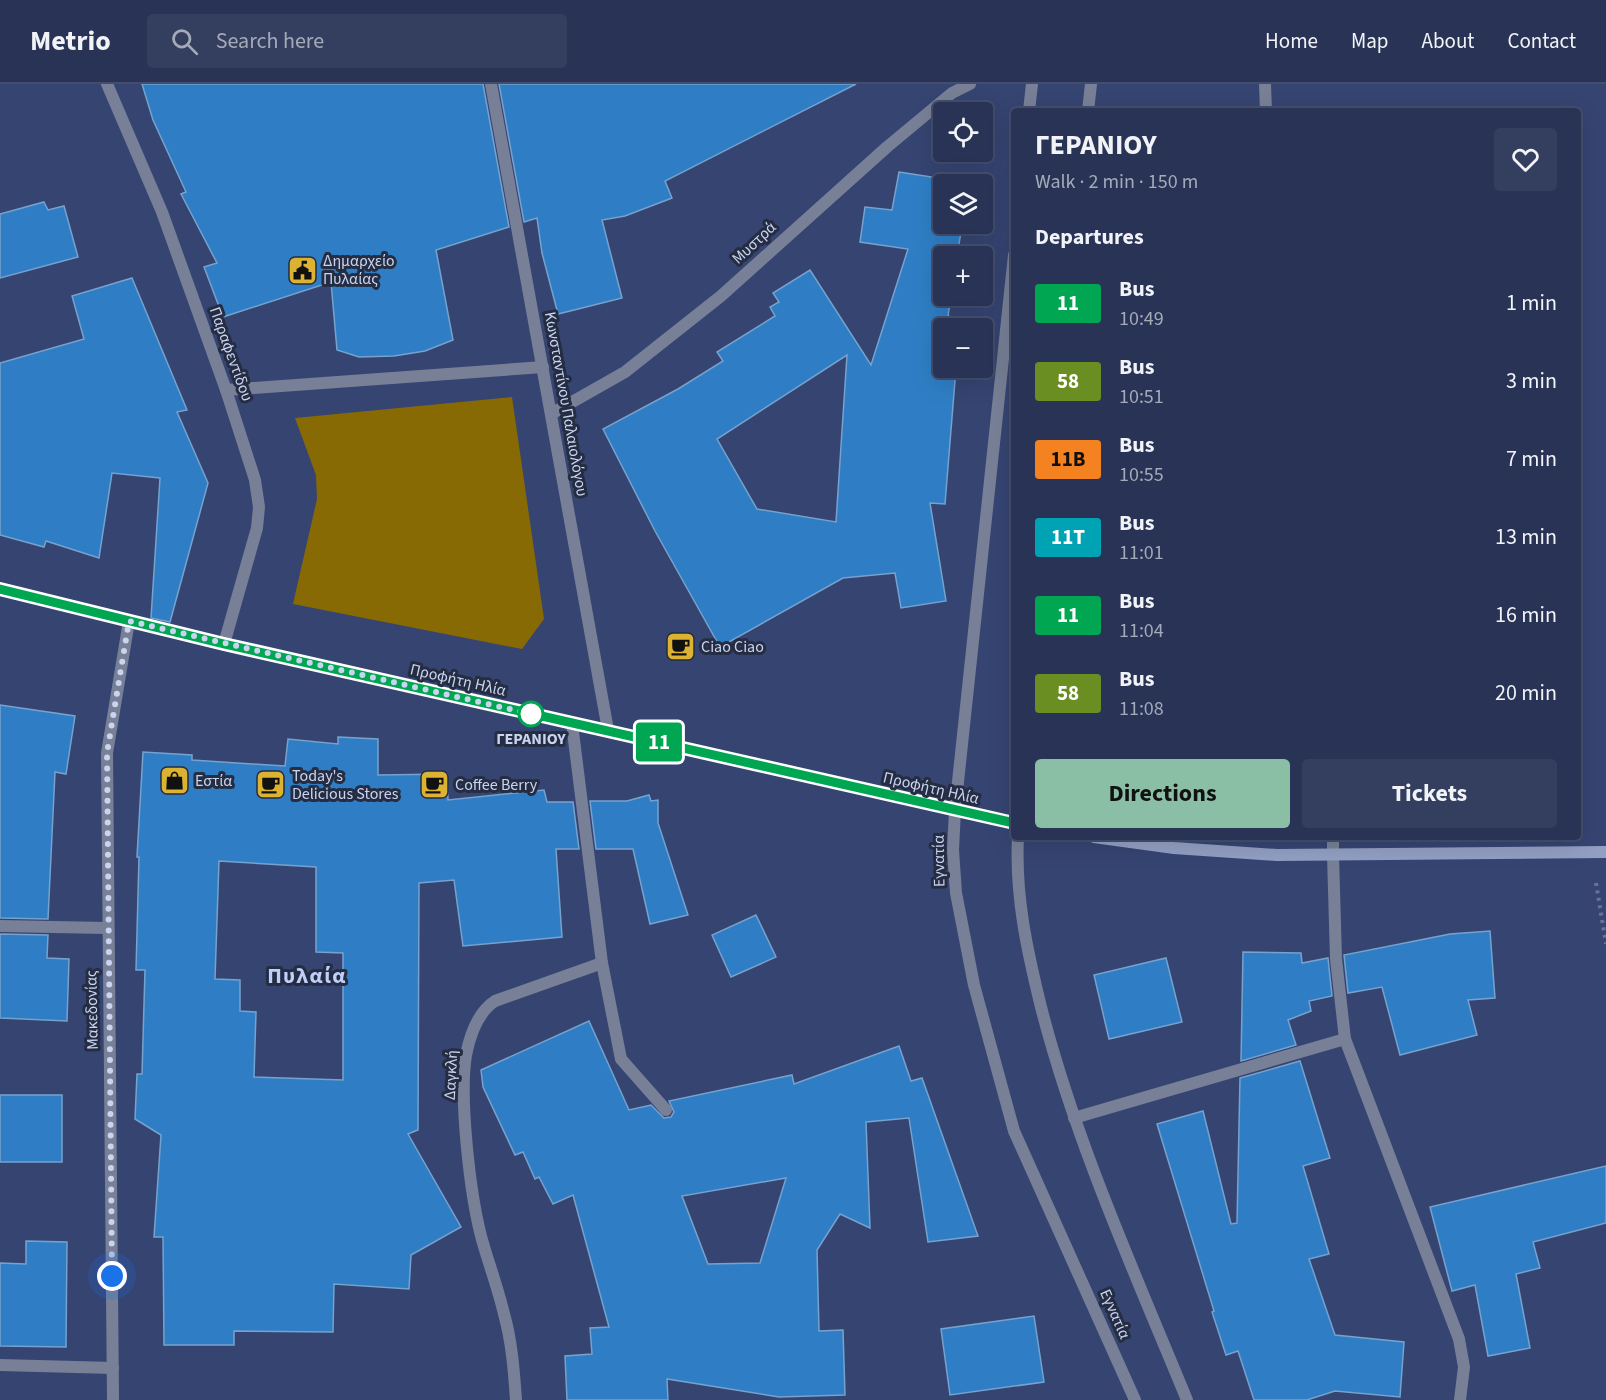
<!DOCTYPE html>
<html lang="en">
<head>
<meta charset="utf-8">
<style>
	:root { --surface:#283356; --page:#343f60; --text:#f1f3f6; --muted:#a5aab9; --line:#444e6c; --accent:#8abfa5 }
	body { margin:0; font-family:"Source Sans 3",sans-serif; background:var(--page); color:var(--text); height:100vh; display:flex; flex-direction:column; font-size:22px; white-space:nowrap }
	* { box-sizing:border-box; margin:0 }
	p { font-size:20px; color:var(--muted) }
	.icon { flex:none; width:33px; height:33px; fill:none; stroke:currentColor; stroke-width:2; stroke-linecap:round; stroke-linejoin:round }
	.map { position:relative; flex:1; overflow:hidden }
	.drawer { position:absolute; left:1011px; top:24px; width:570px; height:732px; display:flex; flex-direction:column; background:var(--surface); border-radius:6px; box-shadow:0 6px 24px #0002,0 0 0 2px var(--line) }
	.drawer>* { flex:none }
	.badge { padding:0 12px; border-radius:4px; font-size:21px; line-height:39px }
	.fabs { position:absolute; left:933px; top:18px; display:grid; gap:12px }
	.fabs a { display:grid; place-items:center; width:60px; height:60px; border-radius:6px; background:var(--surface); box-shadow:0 6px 24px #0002,0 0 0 2px var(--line); font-size:30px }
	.you { position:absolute; width:30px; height:30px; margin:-15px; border:4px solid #fff; border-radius:50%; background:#1a73e8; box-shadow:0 0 0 9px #1a73e833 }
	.map>.badge { position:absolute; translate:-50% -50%; box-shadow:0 0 0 3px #fff }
	h2 { padding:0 24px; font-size:22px; line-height:54px }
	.round { display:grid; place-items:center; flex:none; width:63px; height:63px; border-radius:6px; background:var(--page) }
	.summary { display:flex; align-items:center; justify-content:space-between; height:102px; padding:0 24px }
	h1 { font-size:28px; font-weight:700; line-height:45px }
	.button { display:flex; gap:12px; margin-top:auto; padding:12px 24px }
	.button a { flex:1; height:69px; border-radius:6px; background:var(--accent); color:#111; font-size:24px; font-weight:700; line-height:69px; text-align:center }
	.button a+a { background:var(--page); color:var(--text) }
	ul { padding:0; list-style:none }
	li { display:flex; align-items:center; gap:18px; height:78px; padding:0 24px }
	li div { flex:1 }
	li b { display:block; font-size:22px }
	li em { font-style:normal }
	li .badge { min-width:66px; font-weight:700; text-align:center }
	header { display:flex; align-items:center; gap:36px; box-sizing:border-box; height:84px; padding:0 30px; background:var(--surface); border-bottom:2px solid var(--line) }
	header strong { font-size:28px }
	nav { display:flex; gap:33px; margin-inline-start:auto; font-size:21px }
	.search { width:420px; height:54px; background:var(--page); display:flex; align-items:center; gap:15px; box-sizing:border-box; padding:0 21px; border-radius:6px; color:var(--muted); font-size:22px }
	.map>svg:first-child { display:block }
</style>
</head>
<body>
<header>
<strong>Metrio</strong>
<div class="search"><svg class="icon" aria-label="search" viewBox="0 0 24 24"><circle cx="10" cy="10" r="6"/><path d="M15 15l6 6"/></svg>Search here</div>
<nav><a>Home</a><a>Map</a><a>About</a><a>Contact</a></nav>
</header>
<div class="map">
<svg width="1606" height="1316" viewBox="0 0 1606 1316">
	<rect width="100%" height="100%" fill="#364472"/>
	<polygon fill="#886a04" points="512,313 544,535 522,565 293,520 317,415 316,391 295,334"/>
	<g fill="#2f7ec5" stroke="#76a2cd" stroke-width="1.5" fill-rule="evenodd">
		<polygon points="142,0 483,0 509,143 436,166 453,256 425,267 394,272 359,273 337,266 331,198 223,233 204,183 217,179 181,110 186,108 153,36"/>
		<polygon points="499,0 856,0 665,97 672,114 625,132 602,136 622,214 558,230 542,169 537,134 524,138"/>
		<path d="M899 88 958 97 957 100H944V140H951L950 147 961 148 957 172H944V212H951L948 232 959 235V244H944V284H956L945 420 930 419 946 517 901 524 895 489 843 494 720 563 655 447 603 345 678 305 723 277 717 268 775 232 770 223 779 218 773 209 810 186 871 281 908 165 860 158 865 123 892 126ZM847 271 836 438 757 425 717 355Z"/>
		<polygon points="44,118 48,126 64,122 78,173 0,194 0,130"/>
		<polygon points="132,194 187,326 177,328 208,399 170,538 151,534 160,394 112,389 99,474 46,457 44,463 0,451 0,279 84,255 72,212"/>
		<polygon points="0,621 75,632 66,690 55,688 48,835 0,834"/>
		<path d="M338 653 378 655V691L447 690 448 716 544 706 547 718H573L579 765H556L562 853 463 862 454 796 419 799 418 1046 408 1050 461 1143 411 1171 409 1205 334 1200 333 1248 234 1247V1261H164L163 1153H154L161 1051 135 1035 137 990H142L145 886H136L139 773H137L143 668 192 671V676L285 682 288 655 338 660ZM219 777 316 783V868L343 869V996L254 993 256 928 240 927V896L215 895Z"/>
		<polygon points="649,711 651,717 658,716 658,739 688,831 650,840 633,765 596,765 590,717 627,717"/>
		<polygon points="756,831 776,873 731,893 712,851"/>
		<polygon points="1490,847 1495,914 1468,916 1477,951 1400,971 1382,903 1348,909 1344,871 1450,850"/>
		<polygon points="0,850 48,851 47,874 69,875 67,937 0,934"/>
		<polygon points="1243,868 1301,869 1302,879 1328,874 1332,912 1309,917 1311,927 1288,936 1296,961 1241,977"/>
		<polygon points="1166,874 1182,938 1109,955 1094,891"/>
		<path d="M589 937 629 1026 651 1021 664 1034 671 1033 674 1028 669 1017 792 991 794 1000 899 962 911 997 922 994 978 1152 928 1158 909 1034 866 1038 870 1144 840 1130 817 1166 819 1247 843 1246 845 1311 779 1313 667 1295 668 1316H567L565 1272 592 1270 590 1244 609 1243 573 1111 553 1120 539 1093 535 1095 523 1068 515 1071 483 1003 481 986ZM786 1094 760 1179 708 1180 682 1112Z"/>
		<polygon points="1300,977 1330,1074 1303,1082 1329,1170 1309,1175 1335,1251 1404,1258 1400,1313 1335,1307 1307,1316 1254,1316 1238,1267 1226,1271 1212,1228 1214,1227 1157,1040 1203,1027 1231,1140 1237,1139 1240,994"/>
		<rect x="0" y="1011" width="62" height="67"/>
		<polygon points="1606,1082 1606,1139 1533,1158 1540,1184 1516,1190 1530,1264 1488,1272 1475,1201 1452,1207 1430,1123"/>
		<polygon points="26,1157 67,1158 66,1263 0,1262 0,1179 26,1180"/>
		<polygon points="1034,1232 1044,1298 950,1311 941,1245"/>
	</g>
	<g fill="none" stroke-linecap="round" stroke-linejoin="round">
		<polyline stroke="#65729a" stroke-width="4" stroke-dasharray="3 4.5" stroke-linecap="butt" points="1596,799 1606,860"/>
		<polyline stroke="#788097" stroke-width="12" points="1333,771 1336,875 1345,955"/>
		<g stroke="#788097" stroke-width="12">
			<polyline points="107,0 162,128 226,306 255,396 259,423 257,444 224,560"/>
			<polyline points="491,0 608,646"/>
			<polyline points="1265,0 1266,27"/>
			<polyline points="226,306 543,283"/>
			<polyline points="551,330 625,288 721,212 887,63 952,9 970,0"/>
			<polyline points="1333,771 1333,753"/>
			<polyline points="0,842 107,844"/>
			<polyline points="602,879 621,975 666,1026"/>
			<polyline points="1074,1034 1345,955 1459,1255 1464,1283 1460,1316"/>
			<polyline points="0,1281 113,1284"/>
			<polyline points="113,1316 107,669 129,537"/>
			<path d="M516 1316C514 1288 512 1258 504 1230 498 1204 488 1178 481 1152 470 1109 459 1014 466 971 470 951 478 928 495 917L602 879 572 640"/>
		</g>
		<g stroke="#788097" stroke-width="12">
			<polyline points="1029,27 1032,0"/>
			<polyline points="1088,27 1091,0"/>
			<polyline points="1014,171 955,726 953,766 956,809 974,901 1014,1047 1135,1316"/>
			<path d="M1018 753C1015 812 1027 866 1041 923 1076 1059 1134 1187 1187 1316"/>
		</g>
		<g stroke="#929fc3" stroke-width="12">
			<polyline points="0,505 224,560 1014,739"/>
			<polyline points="1094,753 1174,764 1277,771 1606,768"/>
		</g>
	</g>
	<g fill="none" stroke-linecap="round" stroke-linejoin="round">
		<defs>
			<polyline id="line" points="0,505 224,560 1014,739"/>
		</defs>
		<use href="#line" stroke="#fff" stroke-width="14"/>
		<use href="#line" stroke="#00a651" stroke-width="9"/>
		<polyline stroke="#cad4f0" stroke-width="6" stroke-dasharray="0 10.8" points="112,1192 107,669 129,537 531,630"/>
	</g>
	<defs>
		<symbol id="civic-square" viewBox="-11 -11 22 22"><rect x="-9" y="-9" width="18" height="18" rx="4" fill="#dcb233" stroke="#252d42"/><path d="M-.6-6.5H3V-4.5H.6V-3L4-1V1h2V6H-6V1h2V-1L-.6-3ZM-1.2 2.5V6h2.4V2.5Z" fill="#111"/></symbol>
		<symbol id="cafe-square" viewBox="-11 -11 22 22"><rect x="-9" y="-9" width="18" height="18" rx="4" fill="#dcb233" stroke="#252d42"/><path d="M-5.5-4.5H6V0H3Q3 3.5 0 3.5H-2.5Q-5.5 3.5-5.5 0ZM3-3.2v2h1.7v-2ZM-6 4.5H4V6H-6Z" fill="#111"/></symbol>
		<symbol id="shop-square" viewBox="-11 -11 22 22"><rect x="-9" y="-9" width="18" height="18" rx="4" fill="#dcb233" stroke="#252d42"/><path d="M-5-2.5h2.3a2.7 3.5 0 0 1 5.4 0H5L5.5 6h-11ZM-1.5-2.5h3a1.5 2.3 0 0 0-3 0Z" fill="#111"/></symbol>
	</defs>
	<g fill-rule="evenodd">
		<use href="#civic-square" x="286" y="170" width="33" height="33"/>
		<use href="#cafe-square" x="664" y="546" width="33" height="33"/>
		<use href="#shop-square" x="158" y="680" width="33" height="33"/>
		<use href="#cafe-square" x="254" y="684" width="33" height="33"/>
		<use href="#cafe-square" x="418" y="684" width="33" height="33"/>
	</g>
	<circle fill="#fff" stroke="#00a651" stroke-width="3" cx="531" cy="630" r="12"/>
	<g text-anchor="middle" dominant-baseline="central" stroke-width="6" stroke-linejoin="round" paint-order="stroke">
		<g font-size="16" fill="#cad4f0" stroke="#252d42">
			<text transform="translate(754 159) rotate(-43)">Μυστρά</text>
			<text transform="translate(231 270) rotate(70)">Παραφεντίδου</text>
			<text transform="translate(566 320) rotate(80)">Κωνσταντίνου Παλαιολόγου</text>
			<text transform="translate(458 596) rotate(13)">Προφήτη Ηλία</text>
			<text transform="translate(931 704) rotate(13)">Προφήτη Ηλία</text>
			<text transform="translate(939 777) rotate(-91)">Εγνατία</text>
			<text transform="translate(92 926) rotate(-91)">Μακεδονίας</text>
			<text transform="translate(451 991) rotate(-87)">Δαγκλή</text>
			<text transform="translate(1115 1230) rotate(66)">Εγνατία</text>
		</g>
		<g font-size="16" fill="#cad4f0" stroke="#252d42" text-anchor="start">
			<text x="323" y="177">Δημαρχείο<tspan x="323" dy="18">Πυλαίας</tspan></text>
			<text x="701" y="563">Ciao Ciao</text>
			<text x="292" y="692">Today's<tspan x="292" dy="18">Delicious Stores</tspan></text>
			<text x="195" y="697">Εστία</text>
			<text x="455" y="701">Coffee Berry</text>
		</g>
		<g font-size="16" font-weight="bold" fill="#cad4f0" stroke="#252d42">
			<text x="531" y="655">ΓΕΡΑΝΙΟΥ</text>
		</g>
		<g font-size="22" font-weight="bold" letter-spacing="1.5" fill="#bfcffb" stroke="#252d42">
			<text x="307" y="892">Πυλαία</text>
		</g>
	</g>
</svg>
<div class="fabs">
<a><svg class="icon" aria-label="locate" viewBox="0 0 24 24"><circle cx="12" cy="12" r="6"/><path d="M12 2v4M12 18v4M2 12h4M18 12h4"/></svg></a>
<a><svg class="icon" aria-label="layers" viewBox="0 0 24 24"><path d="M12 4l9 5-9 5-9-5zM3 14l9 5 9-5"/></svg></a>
<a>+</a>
<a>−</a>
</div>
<div class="you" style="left:112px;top:1192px"></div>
<b class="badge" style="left:659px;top:658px;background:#00a651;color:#fff">11</b>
<section class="drawer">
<div class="summary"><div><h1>ΓΕΡΑΝΙΟΥ</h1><p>Walk · 2 min · 150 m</p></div><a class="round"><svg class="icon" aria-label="heart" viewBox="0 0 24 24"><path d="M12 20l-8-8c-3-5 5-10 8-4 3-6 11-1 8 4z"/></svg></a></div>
<h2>Departures</h2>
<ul>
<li><span class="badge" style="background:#00a651;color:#fff">11</span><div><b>Bus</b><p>10:49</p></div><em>1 min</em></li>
<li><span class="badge" style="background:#6b8e23;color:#fff">58</span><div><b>Bus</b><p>10:51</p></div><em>3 min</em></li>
<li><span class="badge" style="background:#f58220;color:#111">11Β</span><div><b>Bus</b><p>10:55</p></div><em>7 min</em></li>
<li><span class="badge" style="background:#00a3b4;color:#fff">11Τ</span><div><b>Bus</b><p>11:01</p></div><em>13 min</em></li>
<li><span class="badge" style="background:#00a651;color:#fff">11</span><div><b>Bus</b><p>11:04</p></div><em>16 min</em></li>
<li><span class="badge" style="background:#6b8e23;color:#fff">58</span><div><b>Bus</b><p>11:08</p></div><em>20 min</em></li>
</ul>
<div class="button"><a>Directions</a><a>Tickets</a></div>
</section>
</div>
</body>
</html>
